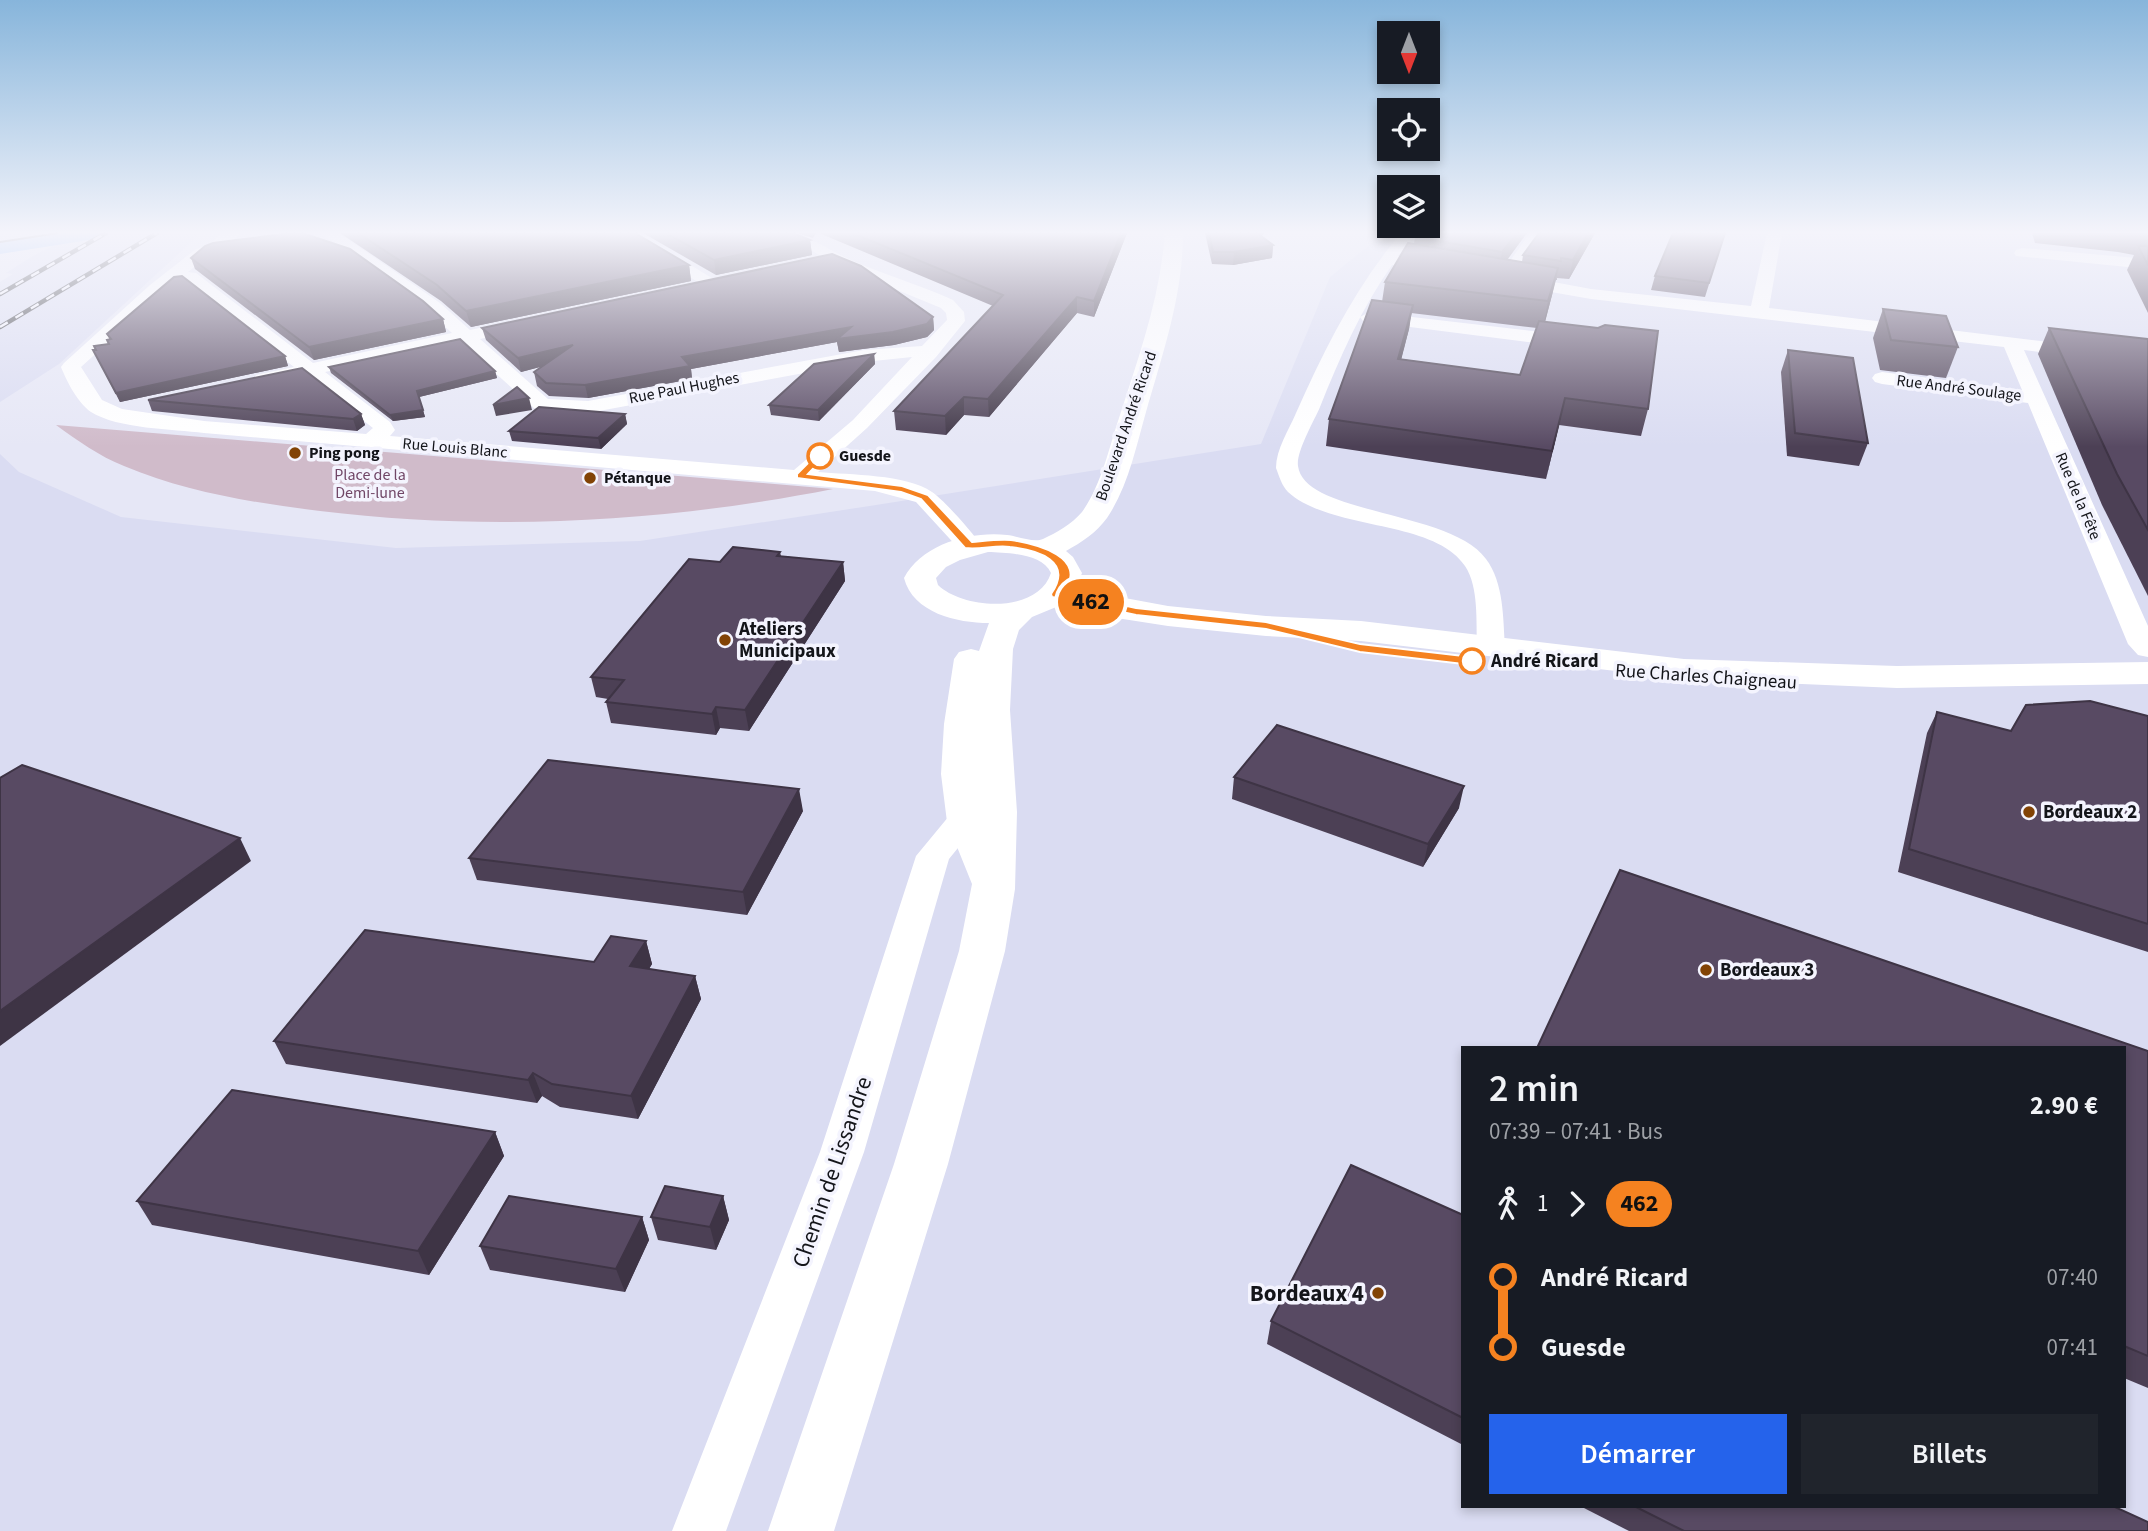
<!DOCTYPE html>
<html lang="fr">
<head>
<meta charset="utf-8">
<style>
	:root { --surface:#171b24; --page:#20242c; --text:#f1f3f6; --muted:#9ea1a6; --accent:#2563eb }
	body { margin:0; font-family:"Source Sans 3",sans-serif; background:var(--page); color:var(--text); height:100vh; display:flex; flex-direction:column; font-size:26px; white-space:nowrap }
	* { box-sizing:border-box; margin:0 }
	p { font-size:23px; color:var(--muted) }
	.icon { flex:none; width:38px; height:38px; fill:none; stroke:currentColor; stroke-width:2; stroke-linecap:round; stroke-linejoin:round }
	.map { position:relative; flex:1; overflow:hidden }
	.details { position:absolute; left:1461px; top:1046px; width:665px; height:462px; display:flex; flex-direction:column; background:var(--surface); border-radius:0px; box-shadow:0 4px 10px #0003 }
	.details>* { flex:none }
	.badge { padding:0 14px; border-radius:23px; font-size:24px; line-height:46px }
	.needle { width:46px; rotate:180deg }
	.controls { position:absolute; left:1377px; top:21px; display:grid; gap:14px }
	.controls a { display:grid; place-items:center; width:63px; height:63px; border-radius:0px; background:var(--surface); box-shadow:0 4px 10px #0003; font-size:35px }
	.map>.badge { position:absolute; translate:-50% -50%; box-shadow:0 0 0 4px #fff }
	.legs { display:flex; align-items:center; gap:10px; height:77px; padding:0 28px; font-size:23px }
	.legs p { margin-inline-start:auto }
	.headline { display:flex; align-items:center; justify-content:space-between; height:119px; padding:0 28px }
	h1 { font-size:38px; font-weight:600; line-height:52px }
	.button { display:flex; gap:14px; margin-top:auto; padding:14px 28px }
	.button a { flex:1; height:80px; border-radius:0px; background:var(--accent); color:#fff; font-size:28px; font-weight:600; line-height:80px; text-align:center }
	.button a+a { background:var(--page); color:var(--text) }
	ul { padding:0 28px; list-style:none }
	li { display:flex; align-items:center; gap:24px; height:70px; font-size:26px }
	li i { display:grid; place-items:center; width:10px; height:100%; margin:0 9px; background:currentColor }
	li i::after { content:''; width:18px; height:18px; margin:-9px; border:5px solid; border-radius:50%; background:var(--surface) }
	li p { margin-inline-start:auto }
	li:first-child i { background:linear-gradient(#0000 50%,currentColor 0) }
	li:last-child i { background:linear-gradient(currentColor 50%,#0000 0) }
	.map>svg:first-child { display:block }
</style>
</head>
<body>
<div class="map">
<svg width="2148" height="1531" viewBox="0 0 2148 1531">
	<rect width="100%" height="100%" fill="#e6e7f6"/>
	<g fill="#dadcf2" fill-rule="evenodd">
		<polygon points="79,233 201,233 59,364 0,402 0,282 13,274 6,273 33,256"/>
		<path d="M1384 233H2148V1531H0V454L19 472 121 517 396 548 640 541 876 505 1261 444 1330 277ZM1463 1048H2124V1507H1463Z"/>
	</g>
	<path fill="#d0bbca" d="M56 425 763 483 833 489C666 522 490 532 320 511 254 503 186 492 124 466 99 456 78 441 56 425Z"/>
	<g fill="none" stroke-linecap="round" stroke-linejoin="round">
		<g fill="#fff" fill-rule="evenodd">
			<path d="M223 233H240C226 250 205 258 188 272L196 273 313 363 452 333 428 311 321 233H339L440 303 470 330 524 319 530 320 533 324 530 328 480 339 548 399 588 401 864 350 922 346 947 320 946 313 941 308 839 266 796 242 773 236 770 233C806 231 820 246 851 260 885 275 920 285 953 300L964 312 965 321 936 357 867 428 818 472C850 475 906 474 932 492 944 500 973 533 981 545L978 550 969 552 960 550 916 502 875 491 204 433C173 429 118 429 91 412 78 403 67 382 61 367L64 363 150 285 196 249 208 245ZM177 280 185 281 294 367 256 375 253 379 256 383 263 385 306 376 373 428 366 434 204 421 122 409 102 400 81 367ZM462 343 534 408 560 414 588 413 864 362 912 357 853 420 794 470 390 436 395 430 390 422 325 372Z"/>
			<polygon points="619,233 638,233 720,283 718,287 706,287"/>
			<path d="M1401 233H1417L1398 256 1439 263 1447 268 1439 273 1392 265C1361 309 1340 357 1320 407 1314 421 1296 452 1298 466 1304 515 1451 510 1486 559 1504 583 1503 618 1505 646L1501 652 1491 654 1481 652 1477 646C1476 622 1479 587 1465 566 1434 519 1331 531 1288 492 1282 486 1279 476 1276 468 1276 449 1289 430 1296 413 1325 348 1356 286 1401 233Z"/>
			<polygon points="1530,233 1546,233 1516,275 1591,289 1751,306 1767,233 1782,233 1769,308 2148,354 2148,366 2024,350 2148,626 2148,657 2138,655 2128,644 2028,403 1882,384 1875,382 1872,378 1875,374 1882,372 2022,390 2004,347 1591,299 1499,283 1497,279"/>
			<polygon points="2022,248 2148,259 2148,269 2016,256 2014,253 2016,250"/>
			<polygon points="1369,312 1575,336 1584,342 1575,348 1363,321 1360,317"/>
			<polygon points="966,807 978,810 983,817 949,859 864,1152 726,1531 672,1531 820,1152 916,856 954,810"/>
		</g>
		<path fill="#fff" fill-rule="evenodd" d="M1165 233H1183C1183 295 1163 353 1146 412 1136 447 1128 487 1107 518 1096 533 1082 542 1066 551L1073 557 1082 573 1076 589 1168 606 1266 616 1361 621 1684 659 1897 666 2148 662V684L1897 688 1684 679 1361 641 1266 636 1168 626 1110 617 1061 605 1032 617 1019 630 1013 649 1010 710 1017 812 1015 889 1005 951 948 1164 834 1531H768L894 1164 959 951 972 884 947 822 941 774 944 724 954 659 959 652 971 649 979 651 989 623C957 623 913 613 904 578 922 544 970 531 1007 535 1017 536 1034 543 1043 539 1056 533 1072 524 1082 512 1101 486 1109 448 1119 418 1139 356 1160 298 1165 233ZM988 552C1007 553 1042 553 1051 573 1038 614 964 610 938 585L936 578 946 567 960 560Z"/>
		<polygon fill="#8cbdfb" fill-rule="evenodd" points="61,233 104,233 95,239 0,254 0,242"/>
		<polyline stroke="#3d3e45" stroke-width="2" points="0,242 58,233"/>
		<defs>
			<g id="rail">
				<polyline points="0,294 106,233"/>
				<polyline points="0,327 157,233"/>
			</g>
		</defs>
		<use href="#rail" stroke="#3d3e45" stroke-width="4.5"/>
		<use href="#rail" stroke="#f4f4fe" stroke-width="2.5" stroke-dasharray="9" stroke-linecap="butt"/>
	</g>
	<g fill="#4c4055" fill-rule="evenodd">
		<polygon points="340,233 635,233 689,265 691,281 471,327 441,301"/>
		<polygon points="643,233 793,233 810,240 812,255 716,275"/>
		<polygon points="797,233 816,233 813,238"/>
		<polygon points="819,233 1127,233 1094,317 1077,313 989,417 964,415 946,435 896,430 894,411 993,306"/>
		<polygon points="1205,233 1265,233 1261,236 1273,245 1272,258 1233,265 1212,264"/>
		<path d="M1527 233 1507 259 1522 262 1523 255 1539 233H1595L1569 279 1557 278V280H1556L1545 322 1648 409 1641 436 1559 425 1546 479 1326 446 1329 419 1382 302 1385 282 1414 244 1415 237ZM1411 313 1537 328 1520 375 1401 359 1409 329Z"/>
		<polygon points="1725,233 1705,297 1651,290 1655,276"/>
		<polygon points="2032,233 2148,233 2148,313 2127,270 2134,255 2118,252 2035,243"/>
		<polygon points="191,258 443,319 446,332 314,360 195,269"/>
		<polygon points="1883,309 1958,347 1946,378 1880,370 1873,338"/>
		<polygon points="933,317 934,330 927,337 894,345 839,352 837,342 691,369 692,379 588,398 549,396 537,386 534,372 543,366 521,372 486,340 482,328"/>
		<polygon points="2049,328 2148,339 2148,596 2102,505 2038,354"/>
		<polygon points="107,334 285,356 288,366 120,402 93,350 108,344 110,340"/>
		<polygon points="1788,350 1868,443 1859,466 1787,456 1781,372"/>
		<polygon points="874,354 875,364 819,421 771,415 769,405"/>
		<polygon points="329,367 495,371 497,378 419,397 425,417 393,421 331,373"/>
		<polygon points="148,400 361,414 365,425 357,431 152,411"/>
		<polygon points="625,414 627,424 601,449 512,441 509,431"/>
		<polygon points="780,552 781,556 843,562 845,581 749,731 720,728 716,735 611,723 606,702 608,699 596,697 591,677 720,562"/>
		<polygon points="1937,712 2011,731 2148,716 2148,952 1898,872 1927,733"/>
		<polygon points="1234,777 1459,808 1423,867 1232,799"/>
		<polygon points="803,811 747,915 477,880 469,858"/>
		<polygon points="646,941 652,964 649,969 695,976 701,999 638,1119 560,1107 542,1096 537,1103 286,1064 274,1041 594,962"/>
		<polygon points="2124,1048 2148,1051 2148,1388 2124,1378"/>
		<polygon points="495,1132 504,1156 429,1275 152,1225 137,1201"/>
		<polygon points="723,1196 729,1220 716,1250 658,1240 651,1217"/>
		<polygon points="1463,1215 1463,1445 1267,1344 1271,1321"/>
		<polygon points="642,1217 649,1240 625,1292 490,1270 480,1246"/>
		<polygon points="1582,1507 2115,1507 2148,1531 1629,1531"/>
	</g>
	<g fill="#3e3445">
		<polygon points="1121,233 1127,233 1094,317 1094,301"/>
		<polygon points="1517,233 1527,233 1499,271 1502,252"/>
		<polygon points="1588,233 1595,233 1569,279 1573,260"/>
		<polygon points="810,240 812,255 716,275 714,260"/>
		<polygon points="1273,245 1272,258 1233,265 1234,252"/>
		<polygon points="689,265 691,281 471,327 466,311"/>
		<polygon points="1558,268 1552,295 1543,329 1548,301"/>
		<polygon points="1077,297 1077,313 989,417 988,399"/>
		<polygon points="1413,305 1409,329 1395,384 1398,359"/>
		<polygon points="933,317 934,330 927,337 894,345 839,352 837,342 691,369 692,379 588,398 585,385 682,357 851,327"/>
		<polygon points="443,319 446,332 314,360 309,347"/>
		<polygon points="573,345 575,358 521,372 518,358"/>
		<polygon points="874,354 875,364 819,421 818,410"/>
		<polygon points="285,356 288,366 120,402 116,393"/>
		<polygon points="495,371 497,378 419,397 417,391"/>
		<polygon points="964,397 964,415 946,435 945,416"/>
		<polygon points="529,398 532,410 496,416 493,405"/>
		<polygon points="1565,398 1559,425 1546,479 1552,451"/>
		<polygon points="423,410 425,417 393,421 390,415"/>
		<polygon points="361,414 365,425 357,431 353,419"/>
		<polygon points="625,414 627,424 601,449 598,438"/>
		<polygon points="843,562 845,581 749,731 745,710"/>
		<polygon points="716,707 720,728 716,735 712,714"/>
		<polygon points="1464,786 1459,808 1423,867 1428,844"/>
		<polygon points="799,789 803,811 747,915 743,892"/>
		<polygon points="240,838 251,861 0,1046 0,1011"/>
		<polygon points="646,941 652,964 636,989 630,966"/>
		<polygon points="695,976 701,999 638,1119 631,1096"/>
		<polygon points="533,1073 542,1096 537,1103 528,1080"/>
		<polygon points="495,1132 504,1156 429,1275 418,1251"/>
		<polygon points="723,1196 729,1220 716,1250 710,1227"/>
		<polygon points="642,1217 649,1240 625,1292 616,1269"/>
	</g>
	<g fill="#584a63" stroke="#3e3445" stroke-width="2">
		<polygon points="291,233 302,233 350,249 423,301 443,319 309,347 191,258 205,246 213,243"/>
		<polygon points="358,233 635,233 689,265 466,311 437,285"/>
		<polygon points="666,233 793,233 810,240 714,260"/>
		<polygon points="852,233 1121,233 1094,301 1077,297 988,399 964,397 945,416 894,411 1003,295"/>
		<polygon points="1209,233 1257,233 1273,245 1234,252 1213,252"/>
		<polygon points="1418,233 1517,233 1502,252 1415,237"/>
		<polygon points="1539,233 1588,233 1573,260 1561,258 1561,261 1523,255"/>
		<polygon points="1673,233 1725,233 1709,283 1655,276"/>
		<polygon points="1408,243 1558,268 1548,301 1385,282"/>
		<polygon points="2138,246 2148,246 2148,265"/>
		<polygon points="832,254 861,266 933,317 927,324 893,332 837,339 851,327 682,357 690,366 585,385 546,383 534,372 573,345 518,358 482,328"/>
		<polygon points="182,276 285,356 116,393 93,350 96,350 94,346 109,344 107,340 111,339 107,334 174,277"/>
		<polygon points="1372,300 1413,305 1398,359 1520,375 1539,321 1598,328 1605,325 1658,331 1648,409 1565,398 1552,451 1329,419"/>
		<polygon points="1883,309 1946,316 1958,347 1891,340"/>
		<polygon points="2049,328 2148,339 2148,530 2117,474"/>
		<polygon points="460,339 495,371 417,391 423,410 390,415 329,367"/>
		<polygon points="1788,350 1853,358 1868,443 1795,433"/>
		<polygon points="874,354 818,410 769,405 814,364"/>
		<polygon points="302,368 361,414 353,419 148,400"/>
		<polygon points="517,387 529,398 493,405"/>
		<polygon points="539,407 625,414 598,438 509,431"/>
		<polygon points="733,547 780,552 777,556 843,562 745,710 716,707 712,714 606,702 624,680 591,677 689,559 720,562"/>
		<polygon points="2090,701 2148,716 2148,924 1909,849 1937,712 2011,731 2026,705"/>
		<polygon points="1277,725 1464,786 1428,844 1234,777"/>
		<polygon points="548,760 799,789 743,892 469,858"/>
		<polygon points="22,765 240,838 0,1011 0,778"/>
		<polygon points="1620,870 2148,1051 2148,1356 2124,1346 2124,1048 1537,1048"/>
		<polygon points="365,930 594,962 611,936 646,941 630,966 695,976 631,1096 552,1084 533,1073 528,1080 274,1041"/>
		<polygon points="232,1090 495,1132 418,1251 137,1201"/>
		<polygon points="1351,1165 1463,1215 1463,1418 1271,1321"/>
		<polygon points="665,1186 723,1196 710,1227 651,1217"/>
		<polygon points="509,1196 642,1217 616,1269 480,1246"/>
		<polygon points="1636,1507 2115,1507 2148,1522 2148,1531 1684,1531"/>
	</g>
	<linearGradient id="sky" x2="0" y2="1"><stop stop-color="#87b5db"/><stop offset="0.52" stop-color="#f4f4fb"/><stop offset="1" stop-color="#f4f4fb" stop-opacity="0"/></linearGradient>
	<rect width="2148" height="447" fill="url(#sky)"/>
	<path fill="#f58220" stroke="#fff" stroke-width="2" d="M817 454 825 456 808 474 902 486 928 495 972 542C984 541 998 539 1011 540 1037 544 1089 557 1064 592L1136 608 1266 622 1360 644 1472 657 1478 661 1472 665 1360 652 1266 629 1136 615 1052 597 1051 594C1074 561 1038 550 1010 547 995 545 980 550 965 548L921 499 901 492 797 478V474Z"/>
	<g fill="#824305" stroke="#f4f4fe" stroke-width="2.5">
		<circle cx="295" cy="453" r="7"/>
		<circle cx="590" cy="478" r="7"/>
		<circle cx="725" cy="640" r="7"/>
		<circle cx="2029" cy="812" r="7"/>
		<circle cx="1706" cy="970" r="7"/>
		<circle cx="1378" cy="1293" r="7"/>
	</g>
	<g fill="#fff" stroke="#f58220" stroke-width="3.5">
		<circle cx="820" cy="456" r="12"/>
		<circle cx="1472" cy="661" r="12"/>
	</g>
	<g text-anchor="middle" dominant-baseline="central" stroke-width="7" stroke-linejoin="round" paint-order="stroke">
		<g font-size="16" fill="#14151a" stroke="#f4f4fe">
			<text transform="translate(684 388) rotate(-11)">Rue Paul Hughes</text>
			<text transform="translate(1959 388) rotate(7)">Rue André Soulage</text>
			<text transform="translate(1126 426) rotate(-71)">Boulevard André Ricard</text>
			<text transform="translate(455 448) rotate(5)">Rue Louis Blanc</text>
			<text transform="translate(2078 496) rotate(67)">Rue de la Fête</text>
		</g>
		<g font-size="16" font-weight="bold" fill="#14151a" stroke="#f4f4fe" text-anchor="start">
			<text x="309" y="453">Ping pong</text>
			<text x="604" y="478">Pétanque</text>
		</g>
		<g font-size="16" font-weight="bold" fill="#14151a" stroke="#f4f4fe" text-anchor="start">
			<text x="839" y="456">Guesde</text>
		</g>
		<g font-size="16" fill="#714767" stroke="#f4f4fe">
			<text x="370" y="475">Place de la<tspan x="370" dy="18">Demi-lune</tspan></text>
		</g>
		<g font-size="19" font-weight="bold" fill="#14151a" stroke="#f4f4fe" text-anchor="start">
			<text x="739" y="629">Ateliers<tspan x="739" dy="22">Municipaux</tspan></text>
			<text x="2043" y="812">Bordeaux 2</text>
			<text x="1720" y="970">Bordeaux 3</text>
		</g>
		<g font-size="19" font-weight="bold" fill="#14151a" stroke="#f4f4fe" text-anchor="start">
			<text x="1491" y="661">André Ricard</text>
		</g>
		<g font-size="19" fill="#14151a" stroke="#f4f4fe">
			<text transform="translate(1706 677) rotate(4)">Rue Charles Chaigneau</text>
		</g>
		<g font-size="23" fill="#14151a" stroke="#f4f4fe">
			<text transform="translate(832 1172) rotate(-71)">Chemin de Lissandre</text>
		</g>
		<g font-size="23" font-weight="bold" fill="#14151a" stroke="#f4f4fe" text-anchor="end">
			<text x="1364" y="1293">Bordeaux 4</text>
		</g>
	</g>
</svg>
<div class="controls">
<a><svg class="needle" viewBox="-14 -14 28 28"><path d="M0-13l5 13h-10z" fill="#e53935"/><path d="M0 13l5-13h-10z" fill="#9ea1a6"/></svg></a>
<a><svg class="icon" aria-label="locate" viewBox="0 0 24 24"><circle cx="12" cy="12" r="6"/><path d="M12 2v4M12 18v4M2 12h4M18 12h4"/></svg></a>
<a><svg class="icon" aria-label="layers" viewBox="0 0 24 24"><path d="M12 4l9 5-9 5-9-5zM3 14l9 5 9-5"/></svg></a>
</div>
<b class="badge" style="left:1091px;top:602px;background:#f58220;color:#111">462</b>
<section class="details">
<div class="headline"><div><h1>2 min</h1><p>07:39 – 07:41 · Bus</p></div><b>2.90 €</b></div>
<div class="legs"><svg class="icon" aria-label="walk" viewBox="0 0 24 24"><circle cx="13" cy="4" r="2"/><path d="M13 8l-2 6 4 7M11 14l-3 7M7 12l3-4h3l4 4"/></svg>1<svg class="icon" aria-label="forward" viewBox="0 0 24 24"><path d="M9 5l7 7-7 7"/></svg><b class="badge" style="background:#f58220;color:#111">462</b></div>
<ul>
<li><i style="color:#f58220"></i><b>André Ricard</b><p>07:40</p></li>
<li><i style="color:#f58220"></i><b>Guesde</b><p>07:41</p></li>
</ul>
<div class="button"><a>Démarrer</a><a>Billets</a></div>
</section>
</div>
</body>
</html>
